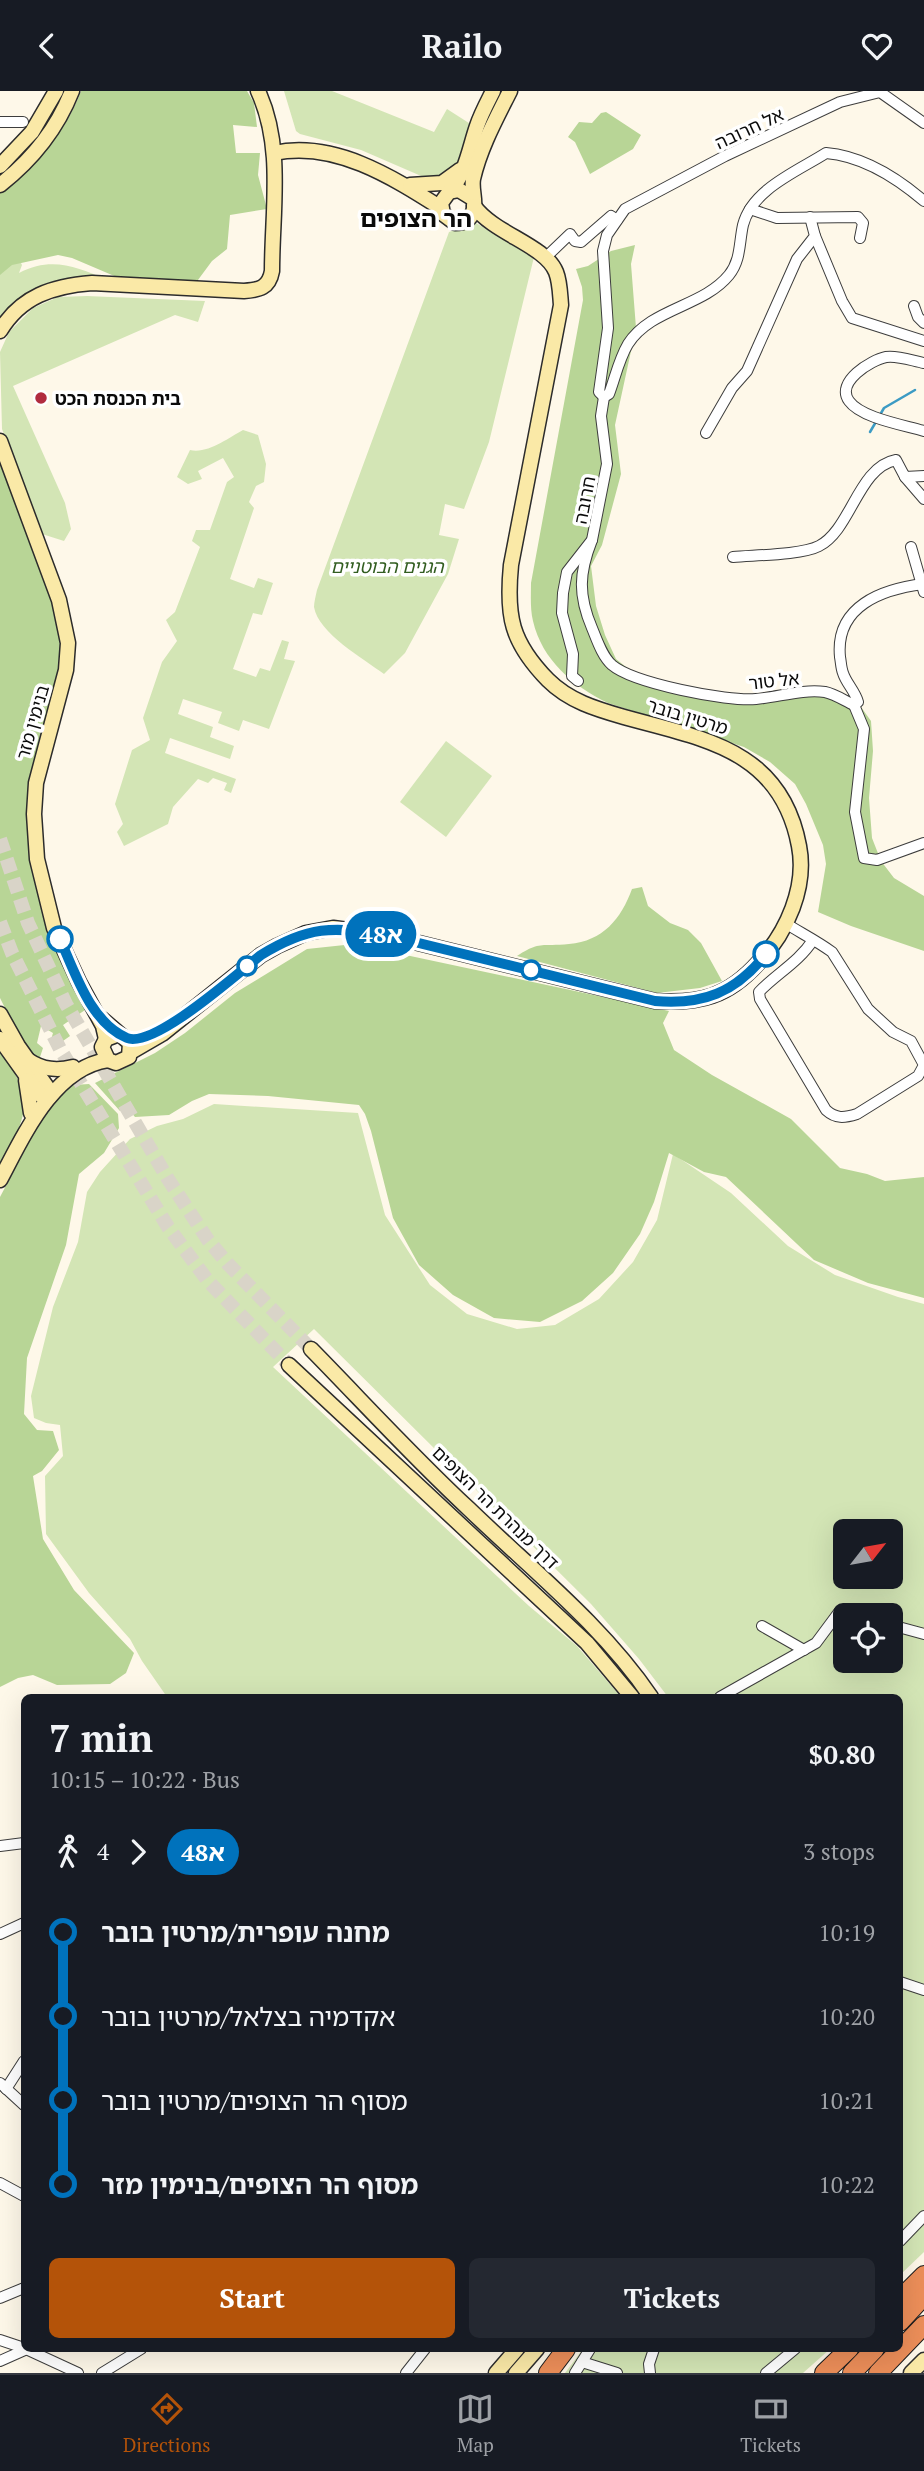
<!DOCTYPE html>
<html lang="en">
<head>
<meta charset="utf-8">
<style>
	:root { --surface:#171b24; --page:#242831; --text:#f1f3f6; --muted:#9ea1a6; --line:#363941; --accent:#b45309 }
	body { margin:0; font-family:"PT Serif","Noto Sans Hebrew",serif; background:var(--page); color:var(--text); height:100vh; display:flex; flex-direction:column; font-size:26px; white-space:nowrap }
	* { box-sizing:border-box; margin:0 }
	p { font-size:23px; color:var(--muted) }
	.icon { flex:none; width:38px; height:38px; fill:none; stroke:currentColor; stroke-width:2; stroke-linecap:round; stroke-linejoin:round }
	.map { position:relative; flex:1; overflow:hidden }
	.panel { position:absolute; left:21px; top:1603px; width:882px; height:658px; display:flex; flex-direction:column; background:var(--surface); border-radius:10px; box-shadow:0 7px 28px #0002 }
	.panel>* { flex:none }
	.badge { padding:0 14px; border-radius:23px; font-size:24px; line-height:46px }
	.needle { width:46px; rotate:59deg }
	.tools { position:absolute; left:833px; top:1428px; display:grid; gap:14px }
	.tools a { display:grid; place-items:center; width:70px; height:70px; border-radius:10px; background:var(--surface); box-shadow:0 7px 28px #0002; font-size:35px }
	.map>.badge { position:absolute; translate:-50% -50%; box-shadow:0 0 0 4px #fff }
	.legs { display:flex; align-items:center; gap:10px; height:77px; padding:0 28px; font-size:23px }
	.legs p { margin-inline-start:auto }
	.overview { display:flex; align-items:center; justify-content:space-between; height:119px; padding:0 28px }
	h1 { font-size:38px; font-weight:600; line-height:52px }
	.action { display:flex; gap:14px; margin-top:auto; padding:14px 28px }
	.action a { flex:1; height:80px; border-radius:10px; background:var(--accent); color:#fff; font-size:28px; font-weight:600; line-height:80px; text-align:center }
	.action a+a { background:var(--page); color:var(--text) }
	ul { padding:0 28px; list-style:none }
	li { display:flex; align-items:center; gap:24px; height:84px; font-size:26px }
	li i { display:grid; place-items:center; width:10px; height:100%; margin:0 9px; background:currentColor }
	li i::after { content:''; width:18px; height:18px; margin:-9px; border:5px solid; border-radius:50%; background:var(--surface) }
	li p { margin-inline-start:auto }
	li:first-child i { background:linear-gradient(#0000 50%,currentColor 0) }
	li:last-child i { background:linear-gradient(currentColor 50%,#0000 0) }
	header { display:flex; justify-content:space-between; align-items:center; height:91px; padding:0 28px; background:var(--surface); font-size:32px; font-weight:600 }
	.tab-bar { display:flex; justify-content:space-around; align-items:center; height:98px; border-top:2px solid var(--line); background:var(--surface); font-size:19px; color:var(--muted) }
	.tab-bar a { display:grid; justify-items:center; gap:4px }
	.tab-bar .active { color:var(--accent) }
	.map>svg:first-child { display:block }
</style>
</head>
<body>
<header><svg class="icon" aria-label="back" viewBox="0 0 24 24"><path d="M15 5l-7 7 7 7"/></svg>Railo<svg class="icon" aria-label="heart" viewBox="0 0 24 24"><path d="M12 20l-8-8c-3-5 5-10 8-4 3-6 11-1 8 4z"/></svg></header>
<div class="map">
<svg width="924" height="2282" viewBox="0 0 924 2282">
	<rect width="100%" height="100%" fill="#fef8e9"/>
	<g fill="#d3e5b5" fill-rule="evenodd">
		<polygon points="284,0 332,0 434,41 447,18 472,34 456,82 435,91 361,59 300,43 296,40"/>
		<path d="M476 132 534 166 489 351 464 418 445 413 439 444 459 448 448 483 405 562 384 583C364 568 318 542 314 516 314 511 316 504 317 499L449 141Z"/>
		<path d="M0 144 10 150 22 174 19 182C52 165 76 176 108 189L16 211 0 229Z"/>
		<polygon points="87,205 205,210 198,231 175,224 13,295 65,412 71,438 64,450 42,443 2,338 0,261 9,241 33,217 58,206"/>
		<path d="M243 339 258 344 266 373 264 391 256 395 249 411 254 417 230 488 254 497 258 487 273 492 262 524 253 522 233 578 256 586 260 577 270 580 282 549 289 551 284 568 295 570 269 638 243 629 239 640 218 632 222 621 183 608 178 623 213 636 210 646 234 655 230 668 170 647 165 662 236 688 231 702 224 699 227 692 213 687 208 692 198 688 173 716 168 733 124 755 117 741 123 733 115 713 132 659 150 649 143 627 162 571 177 550 166 529 175 521 200 456 192 450 196 439H210L227 391 234 386 223 367 198 380 202 388 188 393 177 386 190 359C208 363 228 347 243 339Z"/>
		<polygon points="446,650 492,685 446,746 400,711"/>
		<path d="M214 1013 358 1022 385 1124 430 1194 467 1223 517 1238 555 1234 599 1208 633 1171 657 1129 673 1063 731 1102 788 1155 835 1184 898 1206 924 1213V2161L900 2184V1606H668L639 1568 591 1513 314 1238 273 1276 529 1515 577 1555 621 1606H167L142 1570 130 1548 89 1502 46 1443 45 1385 63 1365 60 1334 46 1332 34 1327 31 1305 53 1216 78 1151 87 1101 100 1081 130 1048 157 1035 183 1028ZM845 1440H891V1486H845ZM845 1524H891V1570H845Z"/>
		<polygon points="583,2258 830,2258 803,2282 565,2282"/>
	</g>
	<g fill="#b8d596">
		<path d="M81 0H247L254 12 257 36 233 34 236 62H260L258 84 267 118 230 124 227 158 212 170 195 193 119 187 72 167 58 164 12 174 0 184V101C35 74 65 43 81 0Z"/>
		<polygon points="606,21 641,44 633,58 590,83 575,51 568,46 579,31 592,32 601,22"/>
		<path d="M635 154 631 173 636 237 615 334 621 383 602 454 591 475 596 515 605 544 616 568 631 580 661 592 757 611 819 603 844 607 861 616 871 630 873 660 869 707 872 747 881 770 894 787 924 805V860L851 835 818 821 826 773 823 754 806 713 795 693 770 671 744 656 608 612C573 595 542 569 533 530 530 518 531 504 531 492L583 209 582 196 576 178 588 175 611 160Z"/>
		<polygon points="0,360 55,512 63,560 31,754 88,917 63,934 70,945 53,957 50,952 53,942 41,935 37,952 43,957 39,969 25,957 0,907"/>
		<path d="M642 796 648 815 670 832 688 839 701 852 722 890 700 897 657 902 517 865C540 849 544 856 569 853 603 850 621 828 632 798Z"/>
		<polygon points="354,853 669,920 663,932 674,959 712,984 791,1028 840,1077 867,1083 885,1090 924,1086 924,1207 868,1192 814,1169 726,1086 704,1081 669,1062 654,1111 640,1143 613,1182 582,1210 540,1231 494,1227 453,1204 419,1174 393,1127 371,1040 365,1023 359,1014 268,1005 209,1003 192,1010 169,1024 135,1026 126,1015 120,1020 95,992 155,962 185,942 235,902 307,858"/>
		<path d="M0 958C7 970 15 981 20 993 33 1021 13 1049 0 1073Z"/>
		<polygon points="89,993 118,1023 119,1037 104,1062 79,1083 66,1154 27,1267 24,1323 37,1339 53,1340 59,1359 42,1380 33,1385 43,1448 74,1499 134,1562 126,1582 110,1593 57,1594 33,1584 18,1587 0,1596 0,1106 39,1032 52,1013 73,994"/>
	</g>
	<g fill="none" stroke-linecap="round" stroke-linejoin="round">
		<polyline stroke="#3c9bc4" stroke-width="2.5" points="870,341 884,317 915,299"/>
		<g stroke="#d9d4c8" stroke-width="14" stroke-dasharray="14 7" stroke-linecap="butt">
			<polyline points="0,748 28,832 66,913 168,1088 208,1149 228,1173 311,1258"/>
			<polyline points="0,831 12,862 60,958 168,1136 208,1190 289,1274"/>
		</g>
		<defs>
			<g id="street">
				<polyline points="0,31 23,31"/>
				<path d="M924 32 880 1 840 11 725 65 625 118 607 144 603 160 608 237 599 301 604 306 609 303C615 287 619 268 628 253 651 217 703 216 729 184 741 169 739 152 743 134 752 98 798 80 826 62 863 65 897 87 924 110"/>
				<polyline points="750,118 777,127 858,126 863,132 860,147"/>
				<polyline points="815,145 842,210 852,227 924,250"/>
				<polyline points="546,166 570,143 575,150 581,151 611,125 617,129"/>
				<polyline points="914,215 918,226 924,232"/>
				<path d="M924 272C913 270 897 264 886 266 871 269 835 291 849 310 861 327 904 334 924 340"/>
				<polyline points="706,342 732,297 747,280 797,168 815,145 810,126"/>
				<polyline points="905,386 924,408"/>
				<path d="M592 449C579 482 578 504 592 537 597 549 602 565 612 574 633 592 727 611 756 608 779 606 802 598 825 601 835 603 845 610 854 614L858 611C855 600 846 592 843 582 841 577 841 571 840 566 835 515 882 498 924 493"/>
				<polyline points="911,456 924,501"/>
				<path d="M733 466C754 464 802 464 819 455 851 439 858 376 896 369L905 386 924 385"/>
				<polyline points="578,590 572,585 573,563 562,522 563,502 567,481 592,449 607,373 601,325 604,306"/>
				<polyline points="854,614 864,638 855,721 864,767 877,769 924,752"/>
				<path d="M785 832C801 842 817 850 832 861L868 918 893 941 911 950 924 974 918 985 857 1023C844 1027 836 1028 826 1019L760 908 759 901C776 883 799 871 813 849"/>
				<polyline points="891,1534 924,1543"/>
				<polyline points="762,1535 804,1559"/>
				<polyline points="720,1606 816,1552 839,1521 851,1524"/>
				<polyline points="0,1755 24,1752"/>
				<polyline points="0,1843 24,1832"/>
				<polyline points="900,1891 924,1899"/>
				<polyline points="0,1992 24,2014"/>
				<polyline points="6,1998 24,1970"/>
				<polyline points="0,2092 24,2105"/>
				<polyline points="900,2150 924,2125"/>
				<polyline points="0,2207 24,2197"/>
				<polyline points="0,2249 24,2257"/>
				<polyline points="26,2258 78,2282"/>
				<polyline points="0,2270 27,2258"/>
				<polyline points="582,2271 617,2282"/>
				<polyline points="102,2282 141,2258"/>
				<polyline points="406,2282 425,2258"/>
				<polyline points="575,2282 590,2258"/>
				<polyline points="650,2282 649,2273 654,2258"/>
				<polyline points="766,2282 795,2258"/>
			</g>
			<g id="secondary">
				<path d="M274 62C334 49 392 86 441 117"/>
				<polyline points="0,75 32,41 56,0"/>
				<path d="M0 94C32 69 57 38 72 0"/>
				<polyline points="410,94 442,92 460,79"/>
				<path d="M449 101C466 83 469 58 477 35 481 23 487 12 493 0"/>
				<path d="M472 107 459 99 449 101 441 112 443 123 455 132C463 132 470 129 473 121 477 112 471 99 473 88 480 57 496 28 510 0"/>
				<path d="M0 240C21 205 53 195 92 192L244 200C259 199 269 197 272 180 272 120 284 56 258 0"/>
				<polyline points="0,350 59,509 68,552 66,579 36,692 34,723 37,768 54,837 79,891 103,935 106,948"/>
				<polyline points="0,923 18,955 47,996 49,1006"/>
				<polyline points="102,928 130,952 129,966 116,972 108,969 102,956 106,948 119,943"/>
				<polyline points="0,948 40,1004 49,1006"/>
				<path d="M131 961 162 943 261 864 277 855 306 842 333 837 386 844 655 910C700 913 728 906 759 871 787 841 807 796 799 755 781 658 703 648 624 626 596 618 569 610 548 589 511 551 506 525 511 474L561 214C560 203 560 191 556 181 545 154 494 143 474 115"/>
				<path d="M28 969C43 979 57 980 73 976"/>
				<polyline points="26,989 31,1022"/>
				<path d="M0 1089C23 1046 53 977 108 969"/>
				<path d="M311 1258C363 1311 414 1367 469 1418 531 1478 602 1534 651 1606"/>
				<polyline points="289,1274 587,1552 632,1606"/>
				<polyline points="496,2282 517,2258"/>
				<polyline points="516,2282 537,2258"/>
				<polyline points="911,2282 924,2269"/>
			</g>
			<g id="highway">
				<polyline points="900,2208 924,2184"/>
				<polyline points="900,2231 924,2205"/>
				<polyline points="548,2282 566,2258"/>
				<polyline points="824,2282 849,2258"/>
				<polyline points="852,2282 875,2258"/>
				<polyline points="878,2282 924,2234"/>
			</g>
		</defs>
		<use href="#street" stroke="#3d3d3d" stroke-width="12"/>
		<use href="#secondary" stroke="#2c2c2c" stroke-width="17"/>
		<use href="#highway" stroke="#1b1b1b" stroke-width="20"/>
		<use href="#street" stroke="#fff" stroke-width="10"/>
		<use href="#secondary" stroke="#fae9a7" stroke-width="14"/>
		<use href="#highway" stroke="#ec8e59" stroke-width="18"/>
	</g>
	<g fill="none" stroke-linecap="round" stroke-linejoin="round">
		<defs>
			<path id="line-1" d="M60 848C75 882 91 932 127 947 154 958 239 881 261 864 308 835 333 835 386 844L655 910C703 914 735 902 766 863"/>
		</defs>
		<use href="#line-1" stroke="#fff" stroke-width="16"/>
		<use href="#line-1" stroke="#0072bc" stroke-width="10"/>
	</g>
	<circle fill="#b12c3f" stroke="#fff" stroke-width="2.5" cx="41" cy="307" r="7"/>
	<g fill="#fff" stroke="#0072bc" stroke-width="3.5">
		<circle cx="60" cy="848" r="12"/>
		<circle cx="766" cy="863" r="12"/>
		<circle cx="247" cy="875" r="9"/>
		<circle cx="531" cy="879" r="9"/>
	</g>
	<g text-anchor="middle" dominant-baseline="central" stroke-width="7" stroke-linejoin="round" paint-order="stroke">
		<g font-size="18" fill="#0a0a0a" stroke="#fff">
			<text transform="translate(749 37) rotate(-25)">אל חרובה</text>
			<text transform="translate(584 409) rotate(-79)">חרובה</text>
			<text transform="translate(774 589) rotate(-6)">אל טור</text>
			<text transform="translate(688 625) rotate(17)">מרטין בובר</text>
			<text transform="translate(32 631) rotate(-74)">בנימין מזר</text>
			<text transform="translate(496 1416) rotate(44)">דרך מנהרת הר הצופים</text>
		</g>
		<g font-size="18" font-weight="bold" fill="#0a0a0a" stroke="#fff" text-anchor="start">
			<text x="55" y="307">בית הכנסת הכט</text>
		</g>
		<g font-size="18" font-style="italic" fill="#325d20" stroke="#fff">
			<text x="387" y="475">הגנים הבוטניים</text>
		</g>
		<g font-size="24" font-weight="bold" fill="#0a0a0a" stroke="#fff">
			<text x="416" y="127">הר הצופים</text>
		</g>
	</g>
</svg>
<div class="tools">
<a><svg class="needle" viewBox="-14 -14 28 28"><path d="M0-13l5 13h-10z" fill="#e53935"/><path d="M0 13l5-13h-10z" fill="#9ea1a6"/></svg></a>
<a><svg class="icon" aria-label="locate" viewBox="0 0 24 24"><circle cx="12" cy="12" r="6"/><path d="M12 2v4M12 18v4M2 12h4M18 12h4"/></svg></a>
</div>
<b class="badge" style="left:381px;top:843px;background:#0072bc;color:#fff">48א</b>
<section class="panel">
<div class="overview"><div><h1>7 min</h1><p>10:15 – 10:22 · Bus</p></div><b>$0.80</b></div>
<div class="legs"><svg class="icon" aria-label="walk" viewBox="0 0 24 24"><circle cx="13" cy="4" r="2"/><path d="M13 8l-2 6 4 7M11 14l-3 7M7 12l3-4h3l4 4"/></svg>4<svg class="icon" aria-label="forward" viewBox="0 0 24 24"><path d="M9 5l7 7-7 7"/></svg><b class="badge" style="background:#0072bc;color:#fff">48א</b><p>3 stops</p></div>
<ul>
<li><i style="color:#0072bc"></i><b>מחנה עופרית/מרטין בובר</b><p>10:19</p></li>
<li><i style="color:#0072bc"></i><span>אקדמיה בצלאל/מרטין בובר</span><p>10:20</p></li>
<li><i style="color:#0072bc"></i><span>מסוף הר הצופים/מרטין בובר</span><p>10:21</p></li>
<li><i style="color:#0072bc"></i><b>מסוף הר הצופים/בנימין מזר</b><p>10:22</p></li>
</ul>
<div class="action"><a>Start</a><a>Tickets</a></div>
</section>
</div>
<nav class="tab-bar">
<a class="active"><svg class="icon" aria-label="directions" viewBox="0 0 24 24"><path d="M12 3l9 9-9 9-9-9zM9 14v-3h6M13 9l2 2-2 2"/></svg>Directions</a>
<a><svg class="icon" aria-label="map" viewBox="0 0 24 24"><path d="M3 6l6-2 6 2 6-2v14l-6 2-6-2-6 2zM9 4v14M15 6v14"/></svg>Map</a>
<a><svg class="icon" aria-label="tickets" viewBox="0 0 24 24"><path d="M3 7h18v10H3zM15 7v10"/></svg>Tickets</a>
</nav>
</body>
</html>
